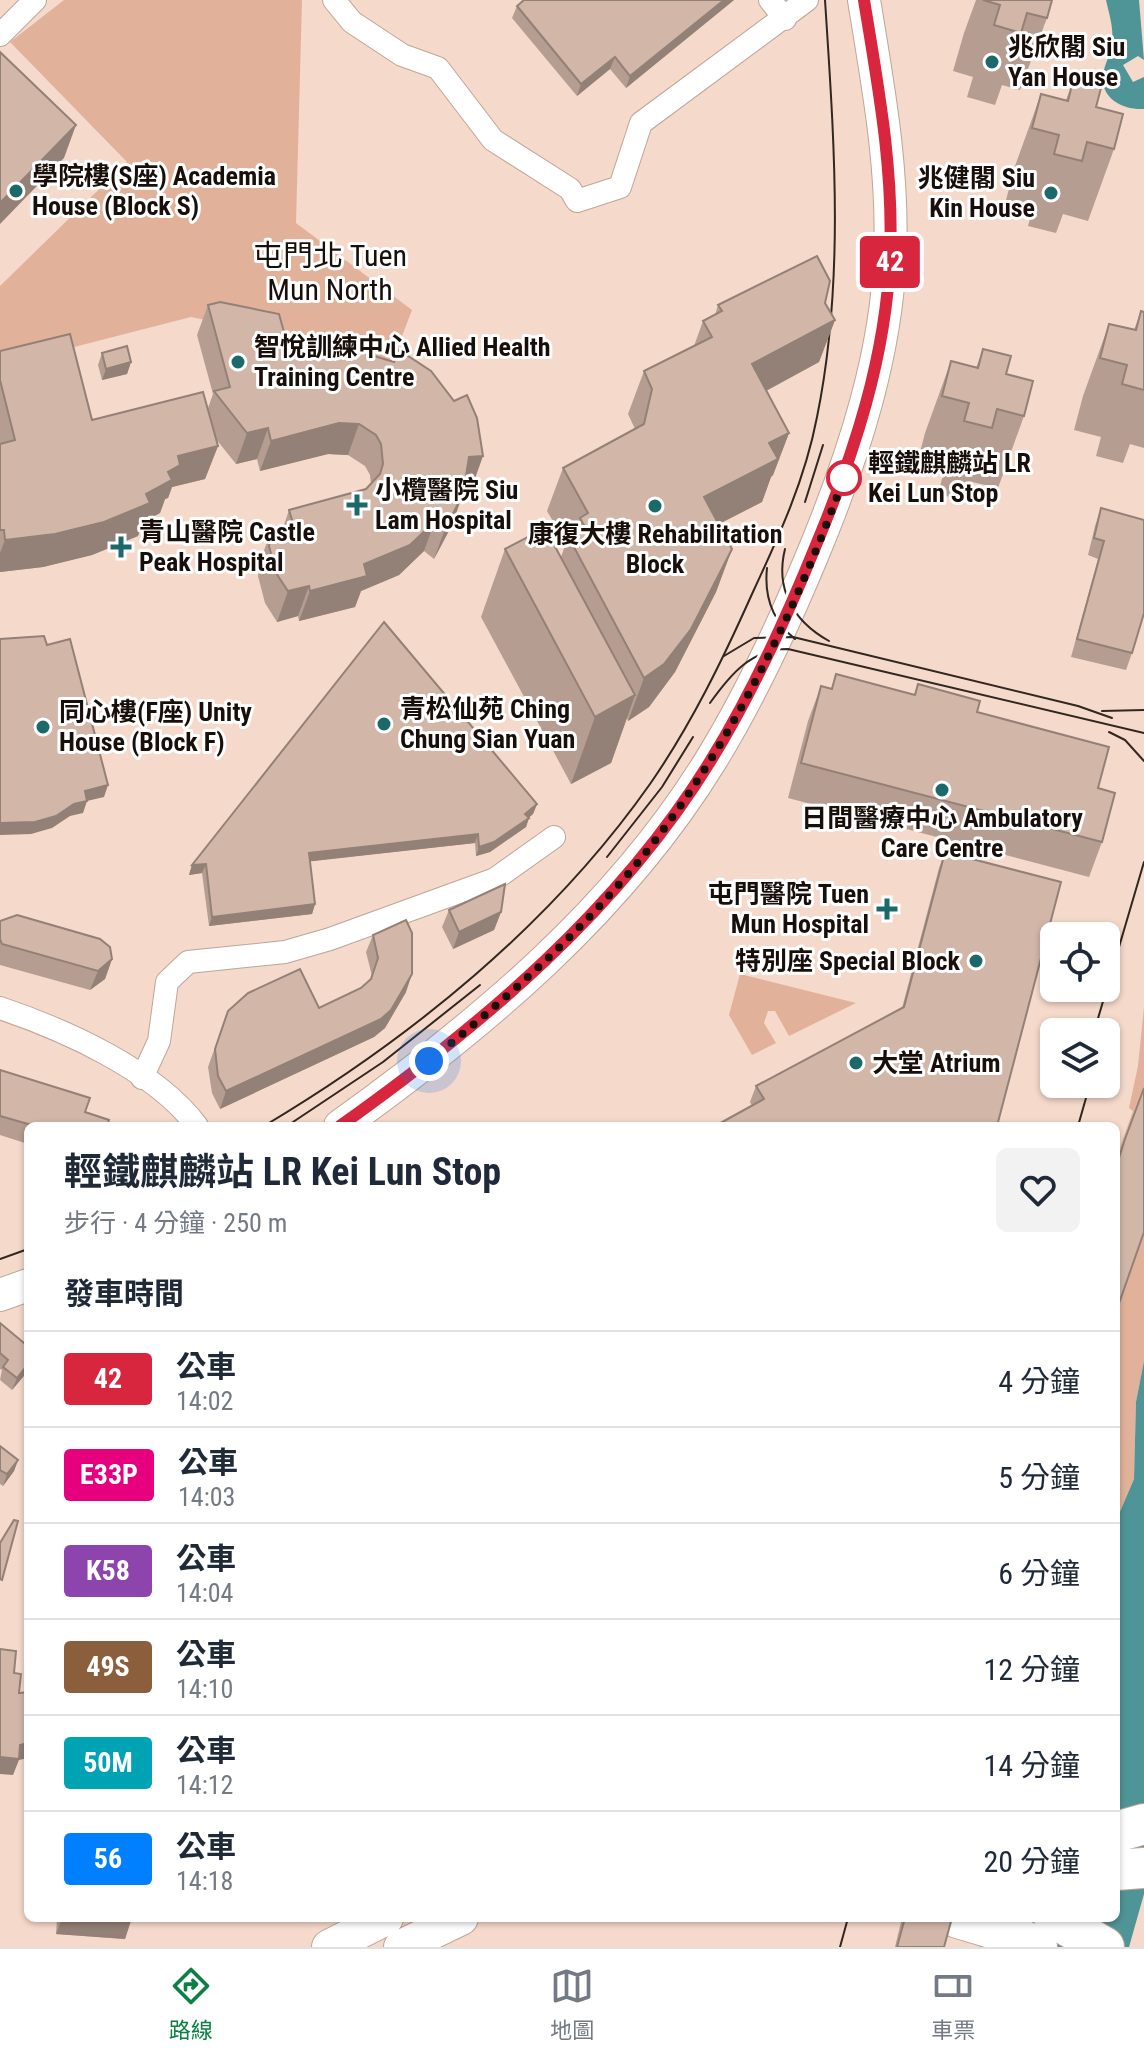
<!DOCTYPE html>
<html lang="zh-TW">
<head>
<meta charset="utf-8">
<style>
	:root { --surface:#fff; --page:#f2f2f3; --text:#1f2937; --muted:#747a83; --line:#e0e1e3; --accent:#0b8043 }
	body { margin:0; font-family:"Roboto Condensed","Noto Sans TC",sans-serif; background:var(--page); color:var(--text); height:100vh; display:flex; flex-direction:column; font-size:30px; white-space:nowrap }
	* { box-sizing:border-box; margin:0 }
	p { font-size:26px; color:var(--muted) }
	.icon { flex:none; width:44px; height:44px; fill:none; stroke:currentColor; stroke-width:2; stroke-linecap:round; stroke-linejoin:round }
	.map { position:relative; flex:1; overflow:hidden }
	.sheet { position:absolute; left:24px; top:1122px; width:1096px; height:800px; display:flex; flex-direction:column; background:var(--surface); border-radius:12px; box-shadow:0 2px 6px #0004 }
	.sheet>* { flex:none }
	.badge { padding:0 16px; border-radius:6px; font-size:28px; line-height:52px }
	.buttons { position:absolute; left:1040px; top:922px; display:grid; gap:16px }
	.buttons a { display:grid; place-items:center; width:80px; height:80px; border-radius:12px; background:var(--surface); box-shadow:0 2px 6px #0004; font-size:40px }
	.you { position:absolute; width:40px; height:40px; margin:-20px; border:6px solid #fff; border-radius:50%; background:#1a73e8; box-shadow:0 0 0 12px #1a73e833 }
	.map>.badge { position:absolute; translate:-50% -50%; box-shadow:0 0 0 4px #fff }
	h2 { padding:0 40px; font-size:30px; line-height:72px }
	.round { display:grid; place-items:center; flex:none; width:84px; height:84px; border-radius:12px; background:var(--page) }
	.headline { display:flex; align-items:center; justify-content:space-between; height:136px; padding:0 40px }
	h1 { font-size:38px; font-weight:700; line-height:60px }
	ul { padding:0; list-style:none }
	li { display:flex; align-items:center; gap:24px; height:96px; padding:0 40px; border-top:2px solid var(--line) }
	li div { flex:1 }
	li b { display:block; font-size:30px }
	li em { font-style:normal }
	li .badge { min-width:88px; font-weight:700; text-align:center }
	.tabs { display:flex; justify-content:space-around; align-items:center; height:112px; border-top:2px solid var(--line); background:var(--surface); font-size:22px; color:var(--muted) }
	.tabs a { display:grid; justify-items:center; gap:4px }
	.tabs .active { color:var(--accent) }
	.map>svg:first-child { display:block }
</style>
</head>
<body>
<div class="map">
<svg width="1144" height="1947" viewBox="0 0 1144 1947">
	<rect width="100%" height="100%" fill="#f5d9cb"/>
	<g fill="#e1b299">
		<polygon points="64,0 302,0 296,223 412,310 387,375 285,336 191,317 0,366 0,286 127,162 10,42"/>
		<polygon points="740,974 856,1003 789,1036 775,1011 768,1011 764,1023 776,1043 752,1055 729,1015"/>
		<polygon points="1144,1007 1144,1361 1136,1402 1134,1479 1116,1521 1116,1158 1133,1111 1129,1108 1138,1066"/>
	</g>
	<g fill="#4f9496">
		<path d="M1106 0H1139L1144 60 1138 56 1123 65 1133 82 1144 77V109C1123 110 1100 99 1103 74 1105 63 1111 54 1112 43 1114 28 1109 14 1106 0Z"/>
		<polygon points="1144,1361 1144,1894 1129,1947 980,1947 991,1918 1116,1918 1116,1521 1134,1479 1136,1402"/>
	</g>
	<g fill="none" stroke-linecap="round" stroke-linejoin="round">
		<defs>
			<g id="street">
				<polyline points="334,0 352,22 402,55 438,68 493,140 570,189 577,201 620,187 641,123 807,0"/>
				<polyline points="770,0 785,19"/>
				<polyline points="0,35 35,0"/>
				<path d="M0 1008C65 1030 155 1070 197 1126"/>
				<polyline points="142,1078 159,1041 167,982 188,962 285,952 330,939 495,879 554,837"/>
			</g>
			<g id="secondary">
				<path d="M340 1126C481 1025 619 910 711 760 754 690 788 615 819 539 855 450 886 354 890 257 894 170 878 86 864 0"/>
				<polyline points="0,1295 28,1285"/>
			</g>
			<g id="primary">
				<polyline points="329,1947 386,1918"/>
				<polyline points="401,1947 461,1918"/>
			</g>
			<g id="highway">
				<polyline points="1116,1832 1144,1824"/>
				<polyline points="1116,1870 1144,1868"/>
				<polyline points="958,1918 1008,1933 1037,1947"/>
				<polyline points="1054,1918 1104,1947"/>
			</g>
		</defs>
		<use href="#street" stroke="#bfa597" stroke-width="24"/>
		<use href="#secondary" stroke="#bfa597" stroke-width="34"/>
		<use href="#primary" stroke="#bfa597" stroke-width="36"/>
		<use href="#highway" stroke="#bfa597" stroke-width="42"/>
		<use href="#street" stroke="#fff" stroke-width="22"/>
		<use href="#secondary" stroke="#fff" stroke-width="32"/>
		<use href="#primary" stroke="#fff" stroke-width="34"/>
		<use href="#highway" stroke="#fff" stroke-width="40"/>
		<g stroke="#312620" stroke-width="2">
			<polyline points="805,502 823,445"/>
			<path d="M785 549C775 589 793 621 829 641"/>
			<path d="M767 568C764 596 773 621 795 639"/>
			<polyline points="724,656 754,638 793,637 1078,706 1112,718"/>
			<path d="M710 703C730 675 751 649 788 649L1144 733"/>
			<polyline points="1102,711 1144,710"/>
			<polyline points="1109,732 1125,740 1144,761"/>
			<polyline points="607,857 662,787 693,737"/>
			<polyline points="1094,1032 1144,862"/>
			<path d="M264 1126C410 1039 551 925 650 784 691 725 723 659 752 594 779 536 805 480 817 417 845 280 834 139 825 0"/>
			<polyline points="287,1126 383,1062 480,985"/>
			<polyline points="1078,1126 1090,1084"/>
			<polyline points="0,1259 28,1249"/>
			<polyline points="840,1947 848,1918"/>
		</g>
	</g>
	<g fill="#b59d91">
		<polygon points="734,0 626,88 610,69 577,96 512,18 517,6"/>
		<polygon points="976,0 1052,0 1047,18 1020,90 1002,85 995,105 967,97 973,77 953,71 964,33"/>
		<polygon points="1073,81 1096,107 1114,149 1088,221 1063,214 1056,233 1028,226 1033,207 1006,200 1015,166 1041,94 1066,100"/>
		<polygon points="825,303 835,320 819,362 766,391 789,433 773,475 771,477 762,502 718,524 732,549 716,592 675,672 649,707 628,721 627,718 611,763 571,784 481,617 505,549 561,557 566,543 547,511 563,468 635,429 628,414 644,371 694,346 703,321 715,315 718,305"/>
		<polygon points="208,305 289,350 310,358 472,487 464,487 452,525 434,559 424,551 399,575 361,591 355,607 299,621 298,616 277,622 265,603 258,576 261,559 272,528 284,525 289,510 366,489 371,484 370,475 365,466 348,455 328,454 260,471 257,459 236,464 216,439 218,446 205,479 172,487 168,498 165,499 160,513 143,522 138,536 92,555 43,567 0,572 0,351 92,420 208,408 213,394 197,335"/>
		<polygon points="1141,311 1144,312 1144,448 1130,444 1123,463 1096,456 1101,437 1074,430 1083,396 1109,324 1134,330"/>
		<polygon points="983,349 1006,374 1024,416 998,488 972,482 966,501 938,494 943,475 916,468 925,433 951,361 976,368"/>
		<polygon points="102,353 131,362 127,374 102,380 98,365"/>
		<polygon points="1101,508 1132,653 1126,670 1071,657 1098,559 1088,555 1095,526"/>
		<polygon points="836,674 914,695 918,684 977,712 1098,788 1102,842 1089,877 788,798 808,721 821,686 831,689"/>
		<polygon points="537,804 533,814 529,817 526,827 490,852 476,856 475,843 310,861 315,904 312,914 209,926 202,873 189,875 192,865"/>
		<polygon points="945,852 997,1126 752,1106 750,1102 756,1086 902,1008 939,868"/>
		<polygon points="449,910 501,912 494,930 453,949 442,927"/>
		<polygon points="0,921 112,959 105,979 90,990 0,965"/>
		<polygon points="373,935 406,992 385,1028 374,1037 220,1109 212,1093 208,1067 228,1011 319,1008 361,988 371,979 372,976 366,952"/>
		<polygon points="0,1070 85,1112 107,1126 28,1126 28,1144 0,1135"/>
		<polygon points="0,1323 28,1371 12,1390 0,1380 2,1370 0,1369"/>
		<polygon points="0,1446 18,1460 14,1471 3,1486 0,1484"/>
		<polygon points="57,1918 131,1918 125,1939 56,1934"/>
		<polygon points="902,1918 952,1918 944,1947 895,1947"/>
	</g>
	<g fill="#938076">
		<polygon points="724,0 734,0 626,88 630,76"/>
		<polygon points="615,57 610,69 577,96 581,84"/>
		<polygon points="76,125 64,158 0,224 0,203"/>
		<polygon points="835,320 819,362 736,407 752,364"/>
		<polygon points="131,362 127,374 102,380 106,369"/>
		<polygon points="339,423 359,424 348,455 328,454 260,471 271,441"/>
		<polygon points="268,428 257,459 236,464 247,433"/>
		<polygon points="789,433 773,475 771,477 762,502 688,540 704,497 769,443"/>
		<polygon points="218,446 205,479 172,487 168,498 165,499 160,513 143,522 138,536 92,555 43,567 0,572 0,553 5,540 168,472 178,456"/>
		<polygon points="483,456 472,487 458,487 469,457"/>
		<polygon points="463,494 452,525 434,559 445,529"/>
		<polygon points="435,521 424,551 399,575 361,591 355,607 299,621 310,591 364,564"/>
		<polygon points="732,549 716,592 675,672 649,707 628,721 644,678"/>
		<polygon points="309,586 298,616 277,622 288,591"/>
		<polygon points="635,695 611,763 571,784 595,717"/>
		<polygon points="108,785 104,797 87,801 83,813 70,816 52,828 31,834 0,835 0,823 85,791"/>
		<polygon points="537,804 533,814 523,823 529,818 526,827 490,852 476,856 479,847"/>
		<polygon points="478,834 475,843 305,862 309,853"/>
		<polygon points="206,864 202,873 189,875 192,865"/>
		<polygon points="315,904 312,914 209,926 212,917"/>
		<polygon points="501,912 494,930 453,949 459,932"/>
		<polygon points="112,959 105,979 90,990 98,971"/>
		<polygon points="412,974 406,992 385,1028 374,1037 220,1109 226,1091"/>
		<polygon points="28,1364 28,1371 12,1390 17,1378"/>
		<polygon points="18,1460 14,1471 3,1486 7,1474"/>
		<polygon points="28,1743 28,1758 19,1760 13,1775 0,1774 0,1757 20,1745"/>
		<polygon points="62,1918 82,1918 131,1921 125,1939 56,1934"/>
	</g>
	<g fill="#d2b7a9" stroke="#938076" stroke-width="2">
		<polygon points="524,0 724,0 630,76 615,57 581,84 517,6"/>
		<polygon points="983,0 1052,0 1047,18 1027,13 1021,33 994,25 1000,5"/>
		<polygon points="0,52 76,125 0,203"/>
		<polygon points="1073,81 1101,88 1096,107 1123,114 1114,149 1087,142 1082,161 1054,154 1059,135 1032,128 1041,94 1068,101"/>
		<polygon points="817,256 830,281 825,303 835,320 752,364 789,433 769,443 778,459 704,497 732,549 691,629 664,664 644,678 568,536 585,527 580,518 588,513 563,468 644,424 652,389 644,371 712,337 703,321 722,311 718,305"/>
		<polygon points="220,302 279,314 289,350 307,346 310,358 361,352 394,362 399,350 431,371 454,401 467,395 477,418 483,456 469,457 463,494 445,529 435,521 410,545 364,564 367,576 310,591 309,586 288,591 276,573 269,546 272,528 293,523 289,510 366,489 380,474 383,464 381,444 376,435 359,424 339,423 271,441 268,428 247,433 214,391 230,387 208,305"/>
		<polygon points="1141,311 1144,312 1144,390 1122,384 1127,365 1100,358 1109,324 1136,330"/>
		<polygon points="70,334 92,420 203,392 218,446 178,456 180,465 168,472 172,480 146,494 150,503 104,522 55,534 5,540 4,530 0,530 0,444 15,440 0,380 0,351"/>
		<polygon points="127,346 131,362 106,369 102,353"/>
		<polygon points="983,349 1011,356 1006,374 1033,381 1024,416 997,409 992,428 964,421 969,403 942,396 951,361 978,368"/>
		<polygon points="1101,508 1144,520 1144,613 1132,653 1077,639 1104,541 1094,538"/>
		<polygon points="545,528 635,695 595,717 505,549"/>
		<polygon points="384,622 537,804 525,814 529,818 494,842 479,847 478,834 309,853 315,904 212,917 206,864 192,865"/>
		<polygon points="44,636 47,645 70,639 108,785 85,791 87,801 74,804 56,816 35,822 0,823 0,639"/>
		<polygon points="836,674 915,695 918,684 980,701 977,712 1109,747 1098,788 1115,793 1102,842 801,763 821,686 832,689"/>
		<polygon points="945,852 1061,882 997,1126 715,1126 764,1099 756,1086 904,1007"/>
		<polygon points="505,884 501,912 459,932 449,910"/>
		<polygon points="17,915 100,939 110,947 112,959 98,971 2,944 0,939 0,921"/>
		<polygon points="406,920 412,933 412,974 391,1010 381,1019 226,1091 218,1076 215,1049 228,1011 248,993 300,969 319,1008 361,988 371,979 378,958 373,935"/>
		<polygon points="0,1070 90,1098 85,1112 109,1120 107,1126 35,1126 0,1116"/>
		<polygon points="1144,1088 1144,1232 1116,1312 1116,1167 1125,1139"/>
		<polygon points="0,1323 24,1343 28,1337 28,1364 17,1378 3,1367 8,1360 0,1353"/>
		<polygon points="0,1446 18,1460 7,1474 0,1470"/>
		<polygon points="14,1520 18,1521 2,1580 0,1579 0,1543"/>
		<polygon points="0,1649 16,1651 14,1673 21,1674 19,1693 28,1692 28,1743 20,1745 19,1759 0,1757"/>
		<polygon points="82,1918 131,1918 131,1921"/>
		<polygon points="905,1918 952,1918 944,1947 897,1947"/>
	</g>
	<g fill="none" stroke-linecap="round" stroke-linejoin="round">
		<defs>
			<path id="line" d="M340 1126C482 1025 619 910 711 760 753 692 786 619 816 545 854 454 886 357 890 257 894 170 878 86 864 0"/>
		</defs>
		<use href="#line" stroke="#fff" stroke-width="18"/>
		<use href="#line" stroke="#d7263d" stroke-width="12"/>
		<path stroke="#180f0a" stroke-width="8" stroke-dasharray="0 14.4" d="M429 1061C508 998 584 930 647 851 734 740 796 609 844 478"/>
	</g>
	<g fill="#1c696b" stroke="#fff" stroke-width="3">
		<circle cx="992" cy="62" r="8"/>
		<circle cx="16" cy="191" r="8"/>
		<circle cx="1051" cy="193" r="8"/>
		<circle cx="238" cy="362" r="8"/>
		<path d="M353 493h8v8h8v8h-8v8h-8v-8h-8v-8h8z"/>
		<circle cx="655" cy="506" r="8"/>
		<path d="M117 535h8v8h8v8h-8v8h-8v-8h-8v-8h8z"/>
		<circle cx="384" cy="724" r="8"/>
		<circle cx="43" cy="727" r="8"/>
		<circle cx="942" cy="790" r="8"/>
		<path d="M883 897h8v8h8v8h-8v8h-8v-8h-8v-8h8z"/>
		<circle cx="976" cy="961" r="8"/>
		<circle cx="856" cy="1063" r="8"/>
	</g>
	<circle fill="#fff" stroke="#d7263d" stroke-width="4" cx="844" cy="478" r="16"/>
	<g text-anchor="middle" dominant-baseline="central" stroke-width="6" stroke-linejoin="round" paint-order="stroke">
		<g font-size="26" font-weight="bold" fill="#180f0a" stroke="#fff" text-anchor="start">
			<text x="1008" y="47">兆欣閣 Siu<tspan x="1008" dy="30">Yan House</tspan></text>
			<text x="32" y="176">學院樓(S座) Academia<tspan x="32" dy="30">House (Block S)</tspan></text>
			<text x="1035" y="178" text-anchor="end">兆健閣 Siu<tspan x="1035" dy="30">Kin House</tspan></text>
			<text x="254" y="347">智悅訓練中心 Allied Health<tspan x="254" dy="30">Training Centre</tspan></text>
			<text x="375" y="490">小欖醫院 Siu<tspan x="375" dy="30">Lam Hospital</tspan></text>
			<text x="139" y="532">青山醫院 Castle<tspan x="139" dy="30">Peak Hospital</tspan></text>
			<text x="655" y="534" text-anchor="middle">康復大樓 Rehabilitation<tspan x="655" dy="30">Block</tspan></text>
			<text x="400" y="709">青松仙苑 Ching<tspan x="400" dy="30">Chung Sian Yuan</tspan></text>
			<text x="59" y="712">同心樓(F座) Unity<tspan x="59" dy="30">House (Block F)</tspan></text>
			<text x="942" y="818" text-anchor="middle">日間醫療中心 Ambulatory<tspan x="942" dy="30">Care Centre</tspan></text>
			<text x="869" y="894" text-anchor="end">屯門醫院 Tuen<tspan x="869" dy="30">Mun Hospital</tspan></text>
			<text x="960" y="961" text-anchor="end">特別座 Special Block</text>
			<text x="872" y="1063">大堂 Atrium</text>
		</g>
		<g font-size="26" font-weight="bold" fill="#180f0a" stroke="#fff" text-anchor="start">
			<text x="868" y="463">輕鐵麒麟站 LR<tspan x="868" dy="30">Kei Lun Stop</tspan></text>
		</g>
		<g font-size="30" fill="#180f0a" stroke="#fff">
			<text x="330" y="255">屯門北 Tuen<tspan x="330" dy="34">Mun North</tspan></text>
		</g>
	</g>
</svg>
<div class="buttons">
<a><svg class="icon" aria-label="locate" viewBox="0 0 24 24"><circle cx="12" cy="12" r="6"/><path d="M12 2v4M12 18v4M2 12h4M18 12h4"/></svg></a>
<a><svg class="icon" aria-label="layers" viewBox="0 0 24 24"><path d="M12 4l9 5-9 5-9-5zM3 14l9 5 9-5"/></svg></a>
</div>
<div class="you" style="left:429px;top:1061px"></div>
<b class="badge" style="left:890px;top:262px;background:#d7263d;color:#fff">42</b>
<section class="sheet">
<div class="headline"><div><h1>輕鐵麒麟站 LR Kei Lun Stop</h1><p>步行 · 4 分鐘 · 250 m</p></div><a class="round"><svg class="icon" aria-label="heart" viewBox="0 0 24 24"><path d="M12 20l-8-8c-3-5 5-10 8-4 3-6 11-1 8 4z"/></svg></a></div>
<h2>發車時間</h2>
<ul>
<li><span class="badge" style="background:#d7263d;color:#fff">42</span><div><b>公車</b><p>14:02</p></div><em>4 分鐘</em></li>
<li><span class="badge" style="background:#e6007e;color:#fff">E33P</span><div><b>公車</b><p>14:03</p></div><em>5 分鐘</em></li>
<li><span class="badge" style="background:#8e44ad;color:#fff">K58</span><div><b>公車</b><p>14:04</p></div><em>6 分鐘</em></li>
<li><span class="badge" style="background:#8b5e3c;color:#fff">49S</span><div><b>公車</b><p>14:10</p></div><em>12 分鐘</em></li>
<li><span class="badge" style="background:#00a3b4;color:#fff">50M</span><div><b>公車</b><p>14:12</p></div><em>14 分鐘</em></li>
<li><span class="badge" style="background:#0080ff;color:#fff">56</span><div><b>公車</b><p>14:18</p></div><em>20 分鐘</em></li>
</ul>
</section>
</div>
<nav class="tabs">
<a class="active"><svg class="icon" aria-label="directions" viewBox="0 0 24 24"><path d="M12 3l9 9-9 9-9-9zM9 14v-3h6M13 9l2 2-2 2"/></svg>路線</a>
<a><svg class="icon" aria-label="map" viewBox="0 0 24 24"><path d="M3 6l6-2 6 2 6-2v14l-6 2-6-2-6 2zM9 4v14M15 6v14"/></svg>地圖</a>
<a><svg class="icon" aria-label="tickets" viewBox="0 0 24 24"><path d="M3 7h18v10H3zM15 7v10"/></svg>車票</a>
</nav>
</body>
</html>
